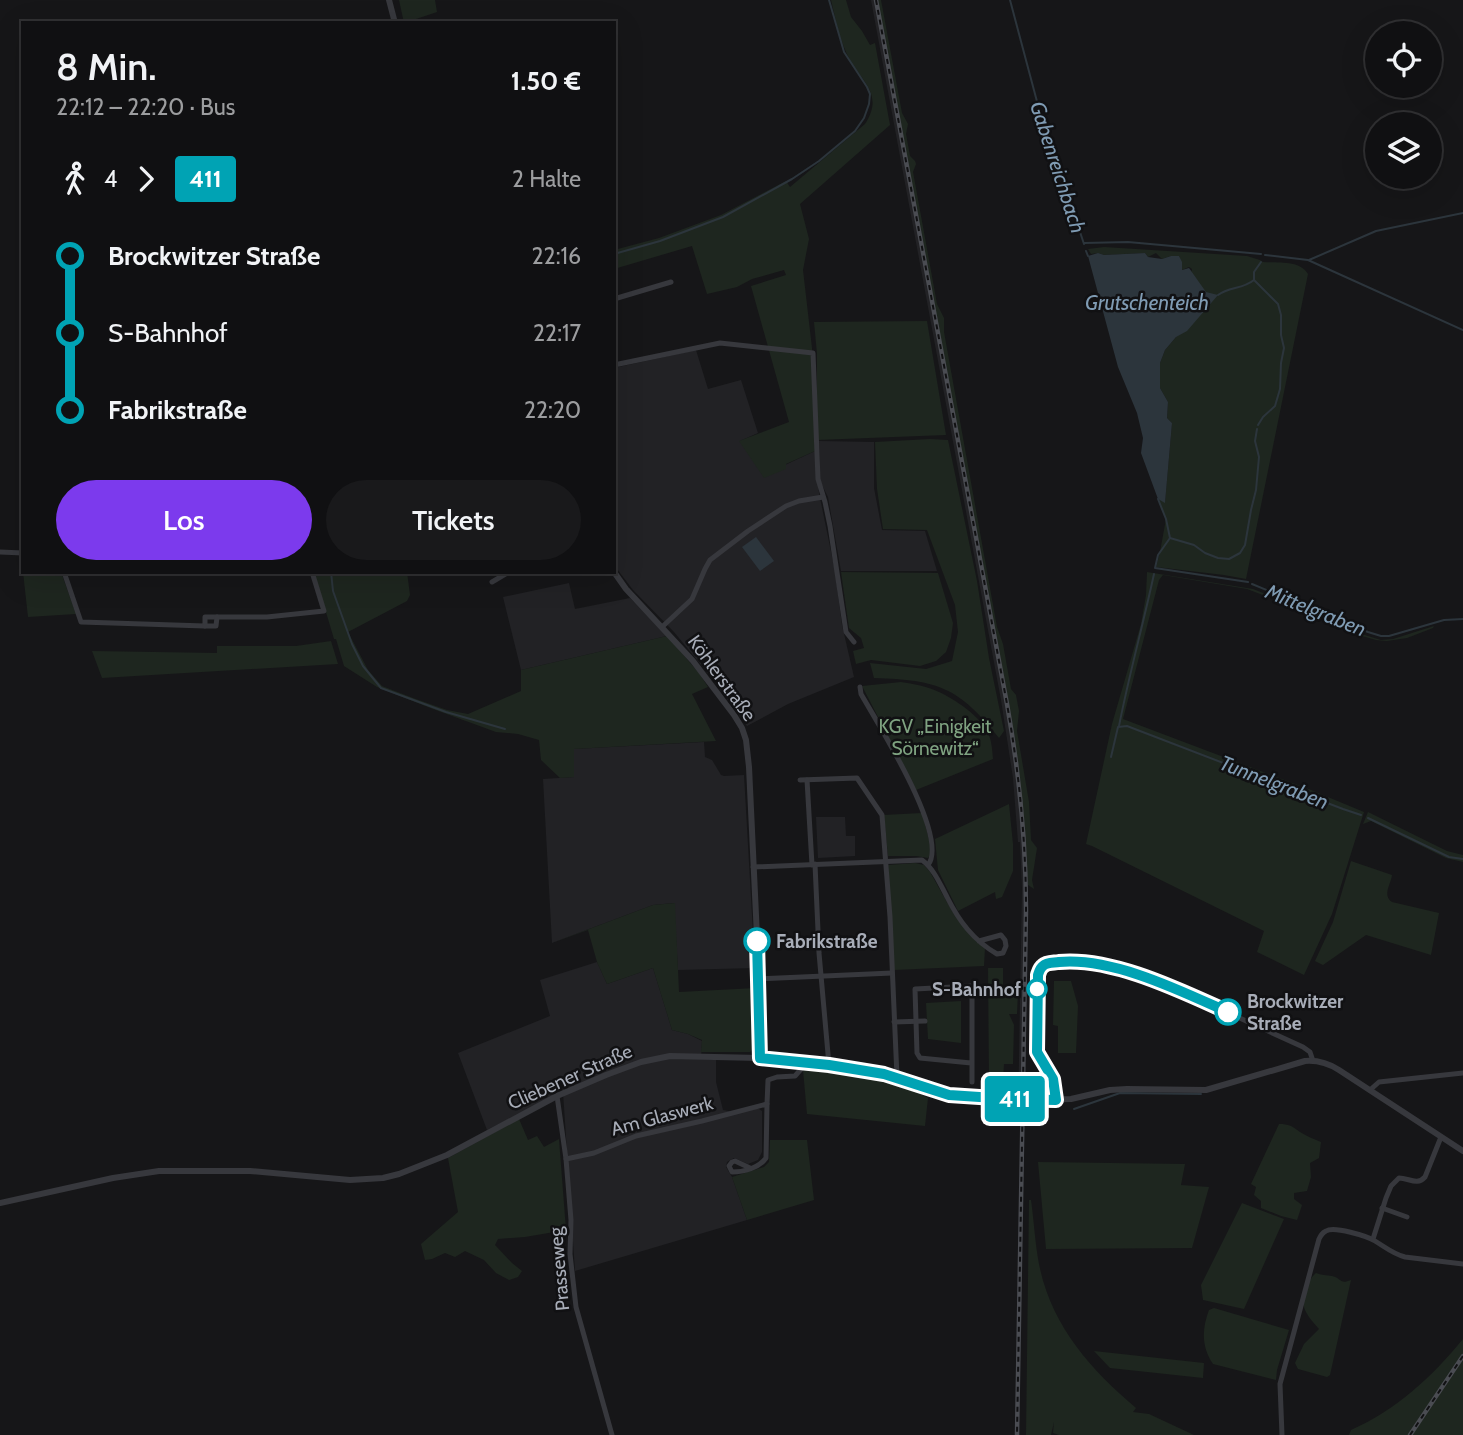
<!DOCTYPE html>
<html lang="de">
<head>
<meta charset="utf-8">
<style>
	:root { --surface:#101012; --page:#19191b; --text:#f1f3f6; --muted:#9c9d9f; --line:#303032; --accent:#7c3aed }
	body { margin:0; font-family:Cabin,sans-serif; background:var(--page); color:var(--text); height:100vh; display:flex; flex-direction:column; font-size:26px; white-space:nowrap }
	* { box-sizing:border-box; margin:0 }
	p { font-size:23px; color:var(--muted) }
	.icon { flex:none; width:38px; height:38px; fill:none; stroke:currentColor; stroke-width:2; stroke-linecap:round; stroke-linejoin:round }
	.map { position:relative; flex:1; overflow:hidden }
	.details { position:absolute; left:21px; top:21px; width:595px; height:553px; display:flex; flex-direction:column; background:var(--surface); border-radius:0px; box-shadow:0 7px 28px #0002,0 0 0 2px var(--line) }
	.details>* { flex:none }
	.badge { padding:0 14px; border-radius:5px; font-size:24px; line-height:46px }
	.fabs { position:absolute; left:1365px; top:21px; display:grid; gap:14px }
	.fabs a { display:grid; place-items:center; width:77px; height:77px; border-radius:50%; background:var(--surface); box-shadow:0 7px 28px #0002,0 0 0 2px var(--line); font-size:35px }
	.map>.badge { position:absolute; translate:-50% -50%; box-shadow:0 0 0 4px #fff }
	.legs { display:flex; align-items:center; gap:10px; height:77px; padding:0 35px; font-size:23px }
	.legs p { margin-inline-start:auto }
	.summary { display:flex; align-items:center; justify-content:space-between; height:119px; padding:0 35px }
	h1 { font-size:38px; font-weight:600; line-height:52px }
	.primary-button { display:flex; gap:14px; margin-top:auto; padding:14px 35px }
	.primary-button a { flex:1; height:80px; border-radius:42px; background:var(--accent); color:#fff; font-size:28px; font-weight:600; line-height:80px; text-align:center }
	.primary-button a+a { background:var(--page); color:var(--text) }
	ul { padding:0 35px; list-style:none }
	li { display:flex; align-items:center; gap:24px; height:77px; font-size:26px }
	li i { display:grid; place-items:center; width:10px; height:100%; margin:0 9px; background:currentColor }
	li i::after { content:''; width:18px; height:18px; margin:-9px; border:5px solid; border-radius:50%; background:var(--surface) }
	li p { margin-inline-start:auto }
	li:first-child i { background:linear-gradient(#0000 50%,currentColor 0) }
	li:last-child i { background:linear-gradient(currentColor 50%,#0000 0) }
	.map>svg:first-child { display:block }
</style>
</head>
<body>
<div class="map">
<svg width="1463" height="1435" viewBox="0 0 1463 1435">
	<rect width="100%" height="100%" fill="#161618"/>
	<g fill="#222225">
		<polygon points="871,0 877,0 1008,699 1020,779 1028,885 1024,1114 1018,1114 1022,888 1020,842 1018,842 1013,778 1001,700"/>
		<polygon points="696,350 708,389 741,380 758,433 740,441 785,465 815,451 819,493 835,571 842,625 854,677 788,704 747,726 707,672 674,632 633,590 614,565 614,368"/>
		<polygon points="819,441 874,442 874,488 882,530 925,531 937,571 841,571 828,497 820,481"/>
		<polygon points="569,583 575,609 630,598 667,636 521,670 503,597"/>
		<polygon points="704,742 705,757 712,760 721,775 724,776 744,775 755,968 678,970 674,903 653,905 552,943 543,779 574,777 573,749"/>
		<polygon points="816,817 845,817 846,836 855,836 855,856 818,858"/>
		<polygon points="597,962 607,984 653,968 672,1030 688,1034 702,1041 701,1059 716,1060 716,1082 723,1110 739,1113 755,1109 759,1109 762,1111 762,1152 758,1160 748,1164 734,1158 727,1162 726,1167 732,1177 747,1220 575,1271 563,1092 487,1130 458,1053 550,1016 540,980"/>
	</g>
	<g fill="#1e261f">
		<polygon points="399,0 435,0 437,12 404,23"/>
		<path d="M831 0H846L851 17 862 31 870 45 875 43 890 125 800 204 809 239 803 270 812 348 815 451 786 464V469L764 478 739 441 789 422 751 286 786 275 784 270 752 279 737 287 707 294 692 246 614 269V250L659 238 721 215 786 181 790 187 865 124C886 92 858 80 846 52 839 36 835 17 831 0Z"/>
		<polygon points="877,0 881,0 902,113 908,124 906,134 910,156 915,161 916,164 913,172 937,304 944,318 944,332 997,627 1003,644 1011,689 1016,695 1019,711 1017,731 1029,802 1031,840 1037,848 1032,880 1034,889 1028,885 1020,779 1008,699"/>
		<path d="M1104 247 1247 256 1260 260 1263 262C1278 263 1300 260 1308 274L1246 579 1224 575 1156 567 1160 552 1166 519 1158 499 1165 502 1172 423 1167 418 1168 402 1160 388V363L1165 350 1176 337 1192 269 1189 267 1182 270 1179 256H1171L1162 259 1156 253 1148 257 1145 253 1104 255 1098 253 1091 254 1088 249Z"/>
		<polygon points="927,321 946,435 817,440 817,354 814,322"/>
		<path d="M930 439 948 440 977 581 989 658 1004 731 999 738C959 687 938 680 874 678L870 663 926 669 952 661 958 632 955 605 927 530 883 529 877 489 875 442Z"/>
		<polygon points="23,572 61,572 76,614 28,617"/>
		<polygon points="314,572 407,572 410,595 407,601 348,632 368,670 382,686 413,698 447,710 468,714 521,691 521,670 667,636 699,673 708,687 692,694 716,741 574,749 574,777 560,778 541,760 539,740 518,734 496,732 433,709 377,687 344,666 336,639 334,639"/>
		<polygon points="841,572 938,573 953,623 951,638 946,652 936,661 920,666 871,660 856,664 853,651 864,648 861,638 849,628"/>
		<polygon points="1147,572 1253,589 1324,617 1355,632 1381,640 1393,639 1434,626 1433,628 1407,638 1387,641 1376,640 1355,634 1324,618 1247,589 1163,575 1159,580 1123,719 1311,790 1364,812 1332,914 1304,975 1257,952 1264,931 1092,846 1086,844 1112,724 1141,624 1146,595"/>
		<polygon points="331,641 338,664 102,678 92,651 217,653 217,646 296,646"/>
		<path d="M901 682C913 684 927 686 939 692 956 700 978 715 987 731 992 740 992 749 993 759L916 790 862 686Z"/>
		<polygon points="1009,804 1013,844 1013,871 1002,897 996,899 995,892 958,911 938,870 935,839"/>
		<polygon points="1368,812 1447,851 1463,855 1463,862 1446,858 1371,821 1363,824"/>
		<polygon points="922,813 930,843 931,853 928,858 916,856 888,856 884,815"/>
		<path d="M1351 861 1392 875C1391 884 1382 895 1392 902L1439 913 1431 955 1366 935 1323 965 1315 961 1333 922Z"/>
		<path d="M915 863 924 865 930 872C947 901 957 926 985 948L984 966 894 970 888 865Z"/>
		<polygon points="675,903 679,992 756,988 754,1048 750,1052 701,1052 702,1040 688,1034 672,1030 653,968 607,984 597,962 588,930 552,943 653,905"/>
		<polygon points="988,968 1003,968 1003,991 1018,992 1017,1014 1009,1014 1014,1025 1013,1064 1004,1064 1003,1079 998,1082 989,1081"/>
		<polygon points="1054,981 1071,981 1078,1006 1076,1053 1058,1053 1058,1026 1053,1025"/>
		<polygon points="961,1001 961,1043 928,1039 926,1003"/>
		<polygon points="806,1065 840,1070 897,1082 928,1098 925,1126 807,1114 803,1070"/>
		<polygon points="519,1119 528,1140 537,1136 544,1147 559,1139 566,1230 525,1237 498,1239 495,1245 512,1263 522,1271 518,1277 509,1280 496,1273 484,1260 465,1251 455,1257 445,1253 432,1259 425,1260 421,1244 458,1212 448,1158"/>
		<path d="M1279 1124C1289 1124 1292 1126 1300 1132 1306 1136 1314 1139 1321 1142L1319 1158 1310 1163 1311 1177 1307 1191 1294 1193V1199L1302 1205 1297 1220 1281 1216 1261 1208V1201L1254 1195 1256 1187 1251 1184Z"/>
		<polygon points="770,1140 807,1140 814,1200 747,1220 732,1177 764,1167 769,1162"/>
		<polygon points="1038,1162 1185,1164 1181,1185 1209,1187 1192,1248 1046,1249"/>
		<path d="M1029 1200H1031C1034 1221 1035 1243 1039 1264 1051 1325 1090 1369 1136 1408L1133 1412 1149 1414 1194 1435H1059L1053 1433 1054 1422 1051 1435H1026Z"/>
		<polygon points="1242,1203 1284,1219 1244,1309 1203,1300 1201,1285"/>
		<path d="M1316 1273C1321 1275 1327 1275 1332 1276 1342 1278 1339 1285 1351 1280L1330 1375 1327 1377 1298 1369 1295 1363 1304 1344 1319 1329C1314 1323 1308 1317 1305 1310 1301 1300 1307 1280 1316 1273Z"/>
		<path d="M1214 1308 1289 1330 1277 1370 1276 1380 1213 1364C1201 1346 1202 1329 1209 1310Z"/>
		<path d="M1463 1339V1435H1349L1351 1430C1396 1410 1432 1377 1463 1339Z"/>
		<polygon points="1094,1351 1204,1363 1203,1378 1110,1368"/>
	</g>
	<g fill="#2c353c">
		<polygon points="1098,253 1104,255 1145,253 1148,257 1162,259 1171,256 1179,256 1182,262 1182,270 1189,268 1206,292 1218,295 1187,331 1176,337 1165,350 1160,363 1160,388 1168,402 1167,418 1172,423 1165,503 1158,499 1141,453 1143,438 1137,413 1118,367 1088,256"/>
		<polygon points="756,537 774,561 760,571 742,547"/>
	</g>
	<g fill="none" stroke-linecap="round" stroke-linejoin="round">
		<g stroke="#2c353c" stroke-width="2">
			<polyline points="1010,0 1039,109 1084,244"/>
			<polyline points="1084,243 1128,242 1261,254"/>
			<polyline points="1086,251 1088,256"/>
			<polyline points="614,254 660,241 723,217 792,179 819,161 855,131 864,118 869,104 870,94 867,87 844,52 829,0"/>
			<polyline points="1265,255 1308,260 1463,330"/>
			<polyline points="1309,260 1376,231 1463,213"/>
			<polyline points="1254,280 1278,304 1281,315 1281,335 1284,348 1281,363 1280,389 1275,406 1263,417 1258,425"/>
			<path d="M1218 295C1229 287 1243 289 1254 280V272L1261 262"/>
			<polyline points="1158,499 1166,519 1170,538 1158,555 1155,568 1248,582"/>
			<polyline points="1170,538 1194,545 1205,553 1218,558 1229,559 1240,553 1245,545 1251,510 1256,490 1259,457 1255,441 1257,429"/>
			<polyline points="331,572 333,591 352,644 363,666 381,688 446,712 505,729"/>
			<polyline points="1252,584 1368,632 1381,636 1389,636 1444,620 1463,619"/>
			<path d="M1119 726C1129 675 1143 625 1154 574"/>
			<polyline points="1111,757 1118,727 1127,726 1343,809 1361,815"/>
			<polyline points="1368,818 1449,857 1463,859"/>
			<polyline points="1074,1109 1120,1093 1201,1094"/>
		</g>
		<g stroke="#37383d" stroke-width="5">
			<polyline points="614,299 671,282"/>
			<polyline points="614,365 720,343 813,353 818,479 825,502 830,526 846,632 854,642"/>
			<polyline points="0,552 23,553"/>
			<polyline points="64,572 81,622 205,626 205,617 267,617 324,611 312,572"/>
			<polyline points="492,582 509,572"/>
			<polyline points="205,626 216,626 217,617"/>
			<polyline points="662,627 692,599 705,569 710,560 748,531 786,506 799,501 823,497"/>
			<path d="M860 687 861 694C878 724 950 837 928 865"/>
			<polyline points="800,780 857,778 882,815 890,917 897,1077"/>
			<polyline points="807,780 812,865"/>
			<polyline points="815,864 819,953 829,1065"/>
			<path d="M753 867 922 860C934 869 940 884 947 897 959 921 973 940 997 954L1003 953 1006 946 1005 940 1001 935 979 941"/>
			<polyline points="759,979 892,973"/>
			<polyline points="894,1022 925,1021"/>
			<polyline points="971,1063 920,1058 917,1053 915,989 972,986 972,1082"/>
			<polyline points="1370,1090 1379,1082 1463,1073"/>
			<polyline points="557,1096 566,1159 571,1220 570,1254 576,1307 612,1435"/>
			<polyline points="1056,1100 1053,1079 1037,1052 1038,975 1041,967 1047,964 1076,961 1106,966 1174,988 1303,1047 1310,1052 1313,1061"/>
			<polyline points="767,1104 768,1080 777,1077 795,1076 802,1068 803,1062"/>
			<path d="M566 1159 594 1153 636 1136 702 1121 767 1104 766 1158C759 1168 744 1172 732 1172L729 1166 732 1162 735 1161 750 1168"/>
			<polyline points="1382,1208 1407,1217"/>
			<path d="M1373 1239 1386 1198 1391 1186 1399 1178C1409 1178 1417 1186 1425 1177L1441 1137"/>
			<path d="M1282 1435 1280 1384 1319 1239C1321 1235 1322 1233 1326 1231 1334 1226 1367 1236 1375 1241 1385 1247 1393 1254 1405 1257L1463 1264"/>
		</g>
		<g stroke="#37383d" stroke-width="6">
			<polyline points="389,0 395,23"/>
			<polyline points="614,572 626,589 693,661 734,715 742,728 746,740 749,767 759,979 760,1058"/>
			<path d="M1031 1100 1071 1099 1110 1090 1127 1089 1206 1090 1305 1061C1318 1060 1328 1063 1339 1070L1463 1151"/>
			<polyline points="0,1203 113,1178 159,1171 250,1171 350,1180 383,1178 399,1174 447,1155 557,1096 606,1075 641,1062 670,1056 760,1058 829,1065 897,1077 949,1095 1010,1099"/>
		</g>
		<defs>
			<g id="rail">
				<path d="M876 0 1007 704C1019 772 1026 840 1026 910L1017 1435"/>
				<polyline points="1410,1435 1463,1356"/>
			</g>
		</defs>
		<use href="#rail" stroke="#4a4c52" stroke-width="4.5"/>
		<use href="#rail" stroke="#111113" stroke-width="2" stroke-dasharray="5" stroke-linecap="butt"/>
		<polyline stroke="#37383d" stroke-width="6" points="1010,1099 1031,1100"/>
	</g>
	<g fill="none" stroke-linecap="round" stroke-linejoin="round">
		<defs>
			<path id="line-1" d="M757 941 760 1058 829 1065 884 1074 949 1095 1010 1099 1056 1100 1053 1079 1037 1052 1038 975C1039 972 1040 968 1043 966 1047 962 1054 963 1059 962 1112 957 1179 990 1228 1012"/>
		</defs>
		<use href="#line-1" stroke="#fff" stroke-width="16"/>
		<use href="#line-1" stroke="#00a3b4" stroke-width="10"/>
	</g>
	<g fill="#fff" stroke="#00a3b4" stroke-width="3.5">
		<circle cx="757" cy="941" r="12"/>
		<circle cx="1037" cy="989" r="9"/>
		<circle cx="1228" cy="1012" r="12"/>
	</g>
	<g text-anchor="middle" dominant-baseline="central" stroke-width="5" stroke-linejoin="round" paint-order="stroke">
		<g font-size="19" fill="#a8adb8" stroke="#111113">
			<text transform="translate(722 678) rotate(54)">Köhlerstraße</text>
			<text transform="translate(570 1077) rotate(-24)">Cliebener Straße</text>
			<text transform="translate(662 1116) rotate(-15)">Am Glaswerk</text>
			<text transform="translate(559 1269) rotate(-95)">Prasseweg</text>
		</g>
		<g font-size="19" fill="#7fa381" stroke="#111113">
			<text x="935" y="726">KGV „Einigkeit<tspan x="935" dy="22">Sörnewitz“</tspan></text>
		</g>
		<g font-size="19" font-weight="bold" fill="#a8adb8" stroke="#111113" text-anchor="start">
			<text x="776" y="941">Fabrikstraße</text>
			<text x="1021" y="989" text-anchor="end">S-Bahnhof</text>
			<text x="1247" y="1001">Brockwitzer<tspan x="1247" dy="22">Straße</tspan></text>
		</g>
		<g font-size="21" font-style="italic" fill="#7f9bb3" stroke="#111113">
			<text transform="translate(1058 167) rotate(72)">Gabenreichbach</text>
			<text x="1147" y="302">Grutschenteich</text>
			<text transform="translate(1316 610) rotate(22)">Mittelgraben</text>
			<text transform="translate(1274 782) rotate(21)">Tunnelgraben</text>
		</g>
	</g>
</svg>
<div class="fabs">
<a><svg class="icon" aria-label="locate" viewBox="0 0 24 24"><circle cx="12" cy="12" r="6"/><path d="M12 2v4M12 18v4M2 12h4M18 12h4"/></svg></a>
<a><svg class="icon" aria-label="layers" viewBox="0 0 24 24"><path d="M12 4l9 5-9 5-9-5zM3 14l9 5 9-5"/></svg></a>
</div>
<b class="badge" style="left:1015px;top:1099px;background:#00a3b4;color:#fff">411</b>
<section class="details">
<div class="summary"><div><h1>8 Min.</h1><p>22:12 – 22:20 · Bus</p></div><b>1.50 €</b></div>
<div class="legs"><svg class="icon" aria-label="walk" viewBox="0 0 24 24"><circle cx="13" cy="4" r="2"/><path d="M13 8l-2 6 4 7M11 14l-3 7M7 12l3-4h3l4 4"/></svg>4<svg class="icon" aria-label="forward" viewBox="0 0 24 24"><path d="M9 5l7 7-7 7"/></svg><b class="badge" style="background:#00a3b4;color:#fff">411</b><p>2 Halte</p></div>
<ul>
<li><i style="color:#00a3b4"></i><b>Brockwitzer Straße</b><p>22:16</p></li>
<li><i style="color:#00a3b4"></i><span>S-Bahnhof</span><p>22:17</p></li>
<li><i style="color:#00a3b4"></i><b>Fabrikstraße</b><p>22:20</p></li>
</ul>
<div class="primary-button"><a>Los</a><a>Tickets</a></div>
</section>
</div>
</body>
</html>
